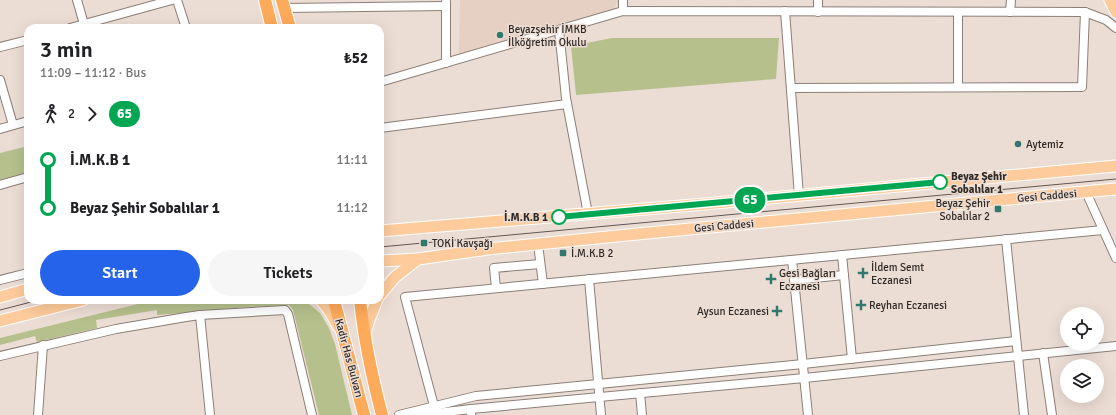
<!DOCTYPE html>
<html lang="en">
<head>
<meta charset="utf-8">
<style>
	:root { --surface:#fff; --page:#f6f6f6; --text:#202124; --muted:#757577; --accent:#2563eb }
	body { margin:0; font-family:Signika,sans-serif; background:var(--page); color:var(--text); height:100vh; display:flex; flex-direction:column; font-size:15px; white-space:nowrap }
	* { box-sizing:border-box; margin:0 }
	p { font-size:13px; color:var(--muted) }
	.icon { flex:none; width:22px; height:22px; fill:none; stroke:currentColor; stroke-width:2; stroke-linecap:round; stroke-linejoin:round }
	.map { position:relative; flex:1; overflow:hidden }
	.details { position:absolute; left:24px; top:24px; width:360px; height:280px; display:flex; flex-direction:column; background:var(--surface); border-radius:12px; box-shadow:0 4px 16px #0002 }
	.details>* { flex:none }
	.badge { padding:0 8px; border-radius:13px; font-size:14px; line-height:26px }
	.fabs { position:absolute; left:1060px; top:307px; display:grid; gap:8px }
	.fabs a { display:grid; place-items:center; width:44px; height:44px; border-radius:50%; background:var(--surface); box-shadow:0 4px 16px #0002; font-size:20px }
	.map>.badge { position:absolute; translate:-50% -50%; box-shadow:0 0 0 2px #fff }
	.legs { display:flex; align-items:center; gap:6px; height:44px; padding:0 16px; font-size:13px }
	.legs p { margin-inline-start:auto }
	.overview { display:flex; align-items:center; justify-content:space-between; height:68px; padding:0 16px }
	h1 { font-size:22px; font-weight:600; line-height:30px }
	.cta { display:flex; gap:8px; margin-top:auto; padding:8px 16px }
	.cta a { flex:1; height:46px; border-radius:24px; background:var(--accent); color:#fff; font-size:16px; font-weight:600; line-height:46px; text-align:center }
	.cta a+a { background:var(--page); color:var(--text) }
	ul { padding:0 16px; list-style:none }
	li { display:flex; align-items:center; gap:14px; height:48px; font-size:15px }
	li i { display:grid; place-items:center; width:6px; height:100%; margin:0 5px; background:currentColor }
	li i::after { content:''; width:10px; height:10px; margin:-5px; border:3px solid; border-radius:50%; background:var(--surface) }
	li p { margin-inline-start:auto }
	li:first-child i { background:linear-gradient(#0000 50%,currentColor 0) }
	li:last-child i { background:linear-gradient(currentColor 50%,#0000 0) }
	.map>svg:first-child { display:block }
</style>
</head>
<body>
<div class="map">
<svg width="1116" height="415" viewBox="0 0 1116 415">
	<rect width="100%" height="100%" fill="#ecddd4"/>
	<polygon fill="#e6d0c3" points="460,0 620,0 613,10 605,16 465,57 459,54"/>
	<g fill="#b6c08d">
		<polygon points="612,38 779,38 776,79 576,95 571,46"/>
		<polygon points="28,146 28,179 0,186 0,153"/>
		<polygon points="154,300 304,300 320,313 329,328 335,344 352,415 319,415 293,310 289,305 247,307 157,315 157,310 96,320 97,328 37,342 35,336 0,345 0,338"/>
	</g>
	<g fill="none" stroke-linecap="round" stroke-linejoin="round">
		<defs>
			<g id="minor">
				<polyline points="77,0 84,24"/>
				<polyline points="177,0 186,28"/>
				<polyline points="623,0 623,11"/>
				<polyline points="446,2 446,63"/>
				<polyline points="284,8 446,6"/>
				<polyline points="785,11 799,196"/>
				<polyline points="818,12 818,0"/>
				<polyline points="1010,12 1011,0"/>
				<polyline points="70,28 172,0"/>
				<polyline points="559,30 566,98 588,214"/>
				<polyline points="0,47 28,40"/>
				<polyline points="0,80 13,125"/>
				<polyline points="380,82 623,11 1085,12 1106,20 1116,28"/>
				<polyline points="958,87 958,12"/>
				<polyline points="791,88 1082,87 1085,12"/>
				<polyline points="380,128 567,104"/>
				<polyline points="0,129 28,121"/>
				<polyline points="0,185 28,177"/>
				<polyline points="1086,192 1116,258"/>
				<polyline points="1006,239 1024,415"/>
				<polyline points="538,244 543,284"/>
				<polyline points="842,255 852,359"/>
				<polyline points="792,260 808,415"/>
				<polyline points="589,279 601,415"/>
				<polyline points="0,280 28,273"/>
				<polyline points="794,280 844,275"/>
				<polyline points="496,288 494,268 540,264"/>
				<polyline points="200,315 210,415"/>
				<polyline points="1043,353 1052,415"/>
				<polyline points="0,356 116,329 186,317 200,315 285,310 288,314 312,415"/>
				<polyline points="640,393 642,415"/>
				<polyline points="434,406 405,297 1103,230"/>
				<polyline points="38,415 43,345"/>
				<polyline points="399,415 476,396 803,364 1016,341"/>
				<polyline points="420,415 471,409"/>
				<polyline points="471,415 471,409 804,378 1116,346"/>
			</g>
			<g id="major">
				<polyline points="1110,0 1116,12"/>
				<polyline points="380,231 705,204 1116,166"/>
				<polyline points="380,261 418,259 488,249 637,234 1116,189"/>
				<polyline points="380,295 395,277 418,259"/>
				<polyline points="0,297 28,289"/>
				<polyline points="321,300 329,310 338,326"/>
				<polyline points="0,321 83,300"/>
				<polyline points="365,334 369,320 377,300"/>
			</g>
			<g id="highway">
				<polyline points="265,0 272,28"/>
				<polyline points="282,0 290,28"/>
				<polyline points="334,300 364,415"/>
				<path d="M360 300C364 339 372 377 382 415"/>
			</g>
		</defs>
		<use href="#minor" stroke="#8c7f77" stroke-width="10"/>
		<use href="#major" stroke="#fff" stroke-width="13"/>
		<use href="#highway" stroke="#fff" stroke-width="14"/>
		<use href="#minor" stroke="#fff" stroke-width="8"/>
		<use href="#major" stroke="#fecc9c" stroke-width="11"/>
		<use href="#highway" stroke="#fdaa5a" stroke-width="12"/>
		<g stroke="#615854" stroke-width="1">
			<polyline points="380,247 1116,179"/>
			<polyline points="0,310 39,300"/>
		</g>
	</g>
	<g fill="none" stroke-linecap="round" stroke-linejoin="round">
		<defs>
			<polyline id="line-1" points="559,217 940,182"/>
		</defs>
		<use href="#line-1" stroke="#fff" stroke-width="9"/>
		<use href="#line-1" stroke="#00a651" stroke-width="6"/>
	</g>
	<g fill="#32786e" stroke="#ecddd4" stroke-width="1.5">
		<circle cx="500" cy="35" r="4"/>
		<circle cx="1018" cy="144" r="4"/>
		<rect x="994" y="205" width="8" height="8" rx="2"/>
		<rect x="420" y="239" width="8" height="8" rx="2"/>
		<rect x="559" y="249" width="8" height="8" rx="2"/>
		<path d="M861 267h4v4h4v4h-4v4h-4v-4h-4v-4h4z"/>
		<path d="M769 273h4v4h4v4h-4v4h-4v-4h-4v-4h4z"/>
		<path d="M859 299h4v4h4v4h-4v4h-4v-4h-4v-4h4z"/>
		<path d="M775 305h4v4h4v4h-4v4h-4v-4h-4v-4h4z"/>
	</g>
	<g fill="#fff" stroke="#00a651" stroke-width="2">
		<circle cx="940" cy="182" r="7"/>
		<circle cx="559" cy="217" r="7"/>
	</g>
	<g text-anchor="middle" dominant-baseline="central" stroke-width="3" stroke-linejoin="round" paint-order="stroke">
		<g font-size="11" fill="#302a27" stroke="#ecddd4" text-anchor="start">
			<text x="508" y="29">Beyazşehir İMKB<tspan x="508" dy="13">İlköğretim Okulu</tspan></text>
			<text x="1026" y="144">Aytemiz</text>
			<text x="990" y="203" text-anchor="end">Beyaz Şehir<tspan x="990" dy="13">Sobalılar 2</tspan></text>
			<text x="432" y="243">TOKİ Kavşağı</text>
			<text x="571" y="253">İ.M.K.B 2</text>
			<text x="871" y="267">İldem Semt<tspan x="871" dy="13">Eczanesi</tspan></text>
			<text x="779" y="273">Gesi Bağları<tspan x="779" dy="13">Eczanesi</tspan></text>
			<text x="869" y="305">Reyhan Eczanesi</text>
			<text x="769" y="311" text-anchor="end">Aysun Eczanesi</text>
		</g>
		<g font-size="11" font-weight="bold" fill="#302a27" stroke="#ecddd4" text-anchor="start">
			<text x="951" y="176">Beyaz Şehir<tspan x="951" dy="13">Sobalılar 1</tspan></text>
			<text x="548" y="217" text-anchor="end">İ.M.K.B 1</text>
		</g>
		<g font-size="11" fill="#302a27" stroke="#ecddd4">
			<text transform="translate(1047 196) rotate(-5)">Gesi Caddesi</text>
			<text transform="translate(724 226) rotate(-5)">Gesi Caddesi</text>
			<text transform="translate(349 358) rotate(75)">Kadir Has Bulvarı</text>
		</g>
	</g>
</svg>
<div class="fabs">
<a><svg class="icon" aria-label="locate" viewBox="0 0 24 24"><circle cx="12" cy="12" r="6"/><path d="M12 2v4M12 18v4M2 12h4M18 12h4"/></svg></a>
<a><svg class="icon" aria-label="layers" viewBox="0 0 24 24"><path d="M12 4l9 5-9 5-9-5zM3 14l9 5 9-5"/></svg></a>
</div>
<b class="badge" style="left:750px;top:200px;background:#00a651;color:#fff">65</b>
<section class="details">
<div class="overview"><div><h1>3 min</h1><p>11:09 – 11:12 · Bus</p></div><b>₺52</b></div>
<div class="legs"><svg class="icon" aria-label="walk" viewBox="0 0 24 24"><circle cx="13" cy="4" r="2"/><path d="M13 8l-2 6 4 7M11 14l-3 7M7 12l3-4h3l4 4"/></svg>2<svg class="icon" aria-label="forward" viewBox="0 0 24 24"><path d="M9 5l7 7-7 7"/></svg><b class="badge" style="background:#00a651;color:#fff">65</b></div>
<ul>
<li><i style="color:#00a651"></i><b>İ.M.K.B 1</b><p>11:11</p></li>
<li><i style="color:#00a651"></i><b>Beyaz Şehir Sobalılar 1</b><p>11:12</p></li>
</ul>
<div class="cta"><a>Start</a><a>Tickets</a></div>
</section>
</div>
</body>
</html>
